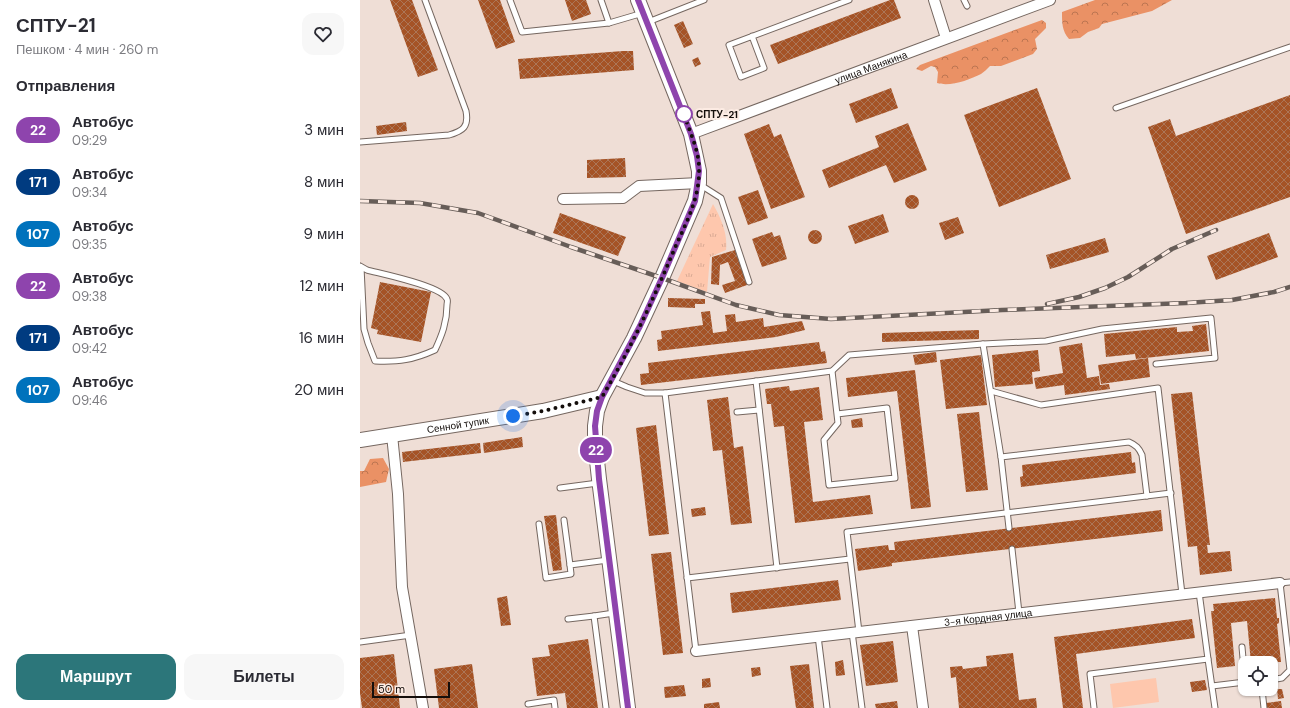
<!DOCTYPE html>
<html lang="ru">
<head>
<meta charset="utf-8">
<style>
	:root { --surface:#fff; --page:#f7f7f7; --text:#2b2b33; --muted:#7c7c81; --accent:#2c767a }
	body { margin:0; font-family:"DM Sans",sans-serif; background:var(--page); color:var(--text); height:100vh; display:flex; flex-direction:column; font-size:15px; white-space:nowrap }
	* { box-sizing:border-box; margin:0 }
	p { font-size:13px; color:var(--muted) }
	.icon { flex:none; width:22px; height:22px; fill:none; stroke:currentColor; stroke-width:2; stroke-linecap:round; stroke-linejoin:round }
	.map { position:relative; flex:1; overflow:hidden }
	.details { display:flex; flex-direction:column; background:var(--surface); width:360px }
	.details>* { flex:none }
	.badge { padding:0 8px; border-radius:13px; font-size:14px; line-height:26px }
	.fabs { position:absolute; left:878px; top:656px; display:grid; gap:8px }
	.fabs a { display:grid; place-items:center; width:40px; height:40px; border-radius:8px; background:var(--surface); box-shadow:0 1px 3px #0004; font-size:20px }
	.scale { position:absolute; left:12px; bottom:10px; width:78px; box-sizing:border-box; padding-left:4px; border:2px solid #140e0b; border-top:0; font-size:11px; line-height:14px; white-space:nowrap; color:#140e0b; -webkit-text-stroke:3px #fcebe3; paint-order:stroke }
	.you { position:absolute; width:20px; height:20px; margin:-10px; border:3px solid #fff; border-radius:50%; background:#1a73e8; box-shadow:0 0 0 6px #1a73e833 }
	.map>.badge { position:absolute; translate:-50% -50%; box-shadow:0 0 0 2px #fff }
	h2 { padding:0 16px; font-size:15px; line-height:36px }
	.round { display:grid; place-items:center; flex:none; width:42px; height:42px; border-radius:12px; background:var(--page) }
	.summary { display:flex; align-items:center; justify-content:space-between; height:68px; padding:0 16px }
	h1 { font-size:19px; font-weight:700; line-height:30px }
	.cta { display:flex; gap:8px; margin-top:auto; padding:8px 16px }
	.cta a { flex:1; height:46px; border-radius:12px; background:var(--accent); color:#fff; font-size:16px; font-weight:700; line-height:46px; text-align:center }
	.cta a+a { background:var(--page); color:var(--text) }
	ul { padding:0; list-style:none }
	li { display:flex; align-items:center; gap:12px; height:52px; padding:0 16px }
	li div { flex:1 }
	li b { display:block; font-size:15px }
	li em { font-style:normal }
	li .badge { min-width:44px; font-weight:700; text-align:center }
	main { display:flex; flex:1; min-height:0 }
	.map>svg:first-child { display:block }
</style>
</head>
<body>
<main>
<section class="details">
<div class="summary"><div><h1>СПТУ-21</h1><p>Пешком · 4 мин · 260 m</p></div><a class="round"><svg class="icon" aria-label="heart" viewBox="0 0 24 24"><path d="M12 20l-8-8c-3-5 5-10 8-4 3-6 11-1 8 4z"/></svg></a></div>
<h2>Отправления</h2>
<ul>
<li><span class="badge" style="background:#8e44ad;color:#fff">22</span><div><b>Автобус</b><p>09:29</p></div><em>3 мин</em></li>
<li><span class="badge" style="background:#003b80;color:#fff">171</span><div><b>Автобус</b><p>09:34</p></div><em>8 мин</em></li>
<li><span class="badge" style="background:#0072bc;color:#fff">107</span><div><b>Автобус</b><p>09:35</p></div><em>9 мин</em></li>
<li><span class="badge" style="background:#8e44ad;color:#fff">22</span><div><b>Автобус</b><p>09:38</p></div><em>12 мин</em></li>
<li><span class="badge" style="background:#003b80;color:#fff">171</span><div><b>Автобус</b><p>09:42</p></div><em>16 мин</em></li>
<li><span class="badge" style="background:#0072bc;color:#fff">107</span><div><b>Автобус</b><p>09:46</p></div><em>20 мин</em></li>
</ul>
<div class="cta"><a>Маршрут</a><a>Билеты</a></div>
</section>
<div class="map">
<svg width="930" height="708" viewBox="0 0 930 708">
	<defs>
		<pattern id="grass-tufts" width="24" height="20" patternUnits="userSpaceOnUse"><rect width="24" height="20" fill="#fec7ad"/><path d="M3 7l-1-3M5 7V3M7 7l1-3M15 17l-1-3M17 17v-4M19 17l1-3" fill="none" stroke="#d9aa94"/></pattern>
		<pattern id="forest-crowns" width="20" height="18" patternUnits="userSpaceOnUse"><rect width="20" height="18" fill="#ea9165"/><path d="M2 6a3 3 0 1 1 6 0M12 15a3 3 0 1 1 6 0" fill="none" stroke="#bc7551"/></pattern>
		<pattern id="building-cross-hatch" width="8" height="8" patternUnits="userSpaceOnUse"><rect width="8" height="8" fill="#a55326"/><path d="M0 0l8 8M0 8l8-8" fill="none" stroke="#ac7658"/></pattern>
	</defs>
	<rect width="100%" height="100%" fill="#efded6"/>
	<path fill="url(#grass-tufts)" d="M353 204C361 218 368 234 366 250L350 257 347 292 317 281Z"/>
	<g fill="url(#forest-crowns)">
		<path d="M735 0H812L792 11 742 24 739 28 728 32 720 38 709 39C702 31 702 23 702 12Z"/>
		<path d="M682 20 686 23V28L675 39 677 49 673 54 641 66H630C627 69 624 72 621 74 609 80 590 87 577 83L578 72 575 67 571 66 562 71 556 69 560 65Z"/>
		<polygon points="23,458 29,469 26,482 0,487 0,471 4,471 10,459"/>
	</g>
	<polygon fill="#fec7ad" points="796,678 799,702 753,708 750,684"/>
	<g fill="url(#building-cross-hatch)">
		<polygon points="30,0 52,0 78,70 58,77"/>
		<polygon points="118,0 140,0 155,42 136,49"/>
		<polygon points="205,0 226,0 231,14 212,21"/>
		<polygon points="530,0 534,0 541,18 418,64 410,45"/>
		<polygon points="323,21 333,44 324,48 314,25"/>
		<polygon points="263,51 273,51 274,70 160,79 158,59"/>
		<polygon points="338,57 341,64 335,67 332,60"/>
		<polygon points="531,88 538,108 496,123 489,104"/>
		<polygon points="677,88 711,179 639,207 604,115"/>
		<polygon points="930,95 930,197 826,234 788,127 810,119 816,136"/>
		<polygon points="46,122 47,131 17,135 16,126"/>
		<polygon points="548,123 567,170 534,183 526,165 469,188 462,170 519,147 515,136"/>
		<polygon points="409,124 414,137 421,134 445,197 411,209 384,134"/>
		<polygon points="265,158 266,177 227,178 227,160"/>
		<polygon points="398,190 408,218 388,225 378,197"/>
		<circle cx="552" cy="202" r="7"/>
		<polygon points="200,213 266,237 258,256 193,233"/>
		<polygon points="523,214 529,232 495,244 488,226"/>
		<polygon points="598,217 604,233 585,240 579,223"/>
		<circle cx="455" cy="237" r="7"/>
		<polygon points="412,232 414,237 420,235 427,259 402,267 392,239"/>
		<polygon points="909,233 918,257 856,280 847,256"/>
		<polygon points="745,238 749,252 690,269 686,255"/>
		<polygon points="375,250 387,285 365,293 362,285 375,281 368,262 360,265 359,285 351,284 352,257"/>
		<polygon points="20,282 71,292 61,342 17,334 18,330 11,328"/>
		<polygon points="308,298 345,299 345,304 335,304 335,308 308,307"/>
		<polygon points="350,311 353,333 367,331 365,315 375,314 376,322 403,318 404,327 442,321 445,330 416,337 298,351 297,340 302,339 301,331 343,325 341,312"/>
		<polygon points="846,324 849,351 776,359 775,354 746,357 744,334 817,327 817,332 833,331 832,326"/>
		<polygon points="619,330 619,339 522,342 522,333"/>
		<polygon points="459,342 461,352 465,351 467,363 281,385 280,374 289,373 288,363"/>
		<polygon points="722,343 727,378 739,376 740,385 749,384 750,389 705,395 704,385 676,389 674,378 703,373 699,347"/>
		<polygon points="678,350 680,371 672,372 673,384 635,387 632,355"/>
		<polygon points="576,352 577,362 555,365 553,355"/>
		<polygon points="621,355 627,405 586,409 580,360"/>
		<polygon points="788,358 790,377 741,384 738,365"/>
		<polygon points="555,370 571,507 551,509 537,391 488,397 486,378"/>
		<polygon points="429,386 430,391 459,387 463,420 444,422 453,502 510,495 513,514 435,523 424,426 414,427 411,404 407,404 405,389"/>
		<polygon points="832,392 850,545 847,545 848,553 870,551 872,571 840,575 837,546 828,547 811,394"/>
		<polygon points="368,397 374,448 383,446 392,523 371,525 362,450 353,451 347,400"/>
		<polygon points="619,412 628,490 606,492 597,414"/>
		<polygon points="502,418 503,427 492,428 491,420"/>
		<polygon points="296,425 309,534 289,536 276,428"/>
		<polygon points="162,437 163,447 124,453 123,443"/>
		<polygon points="120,443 121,453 43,462 42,452"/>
		<polygon points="771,452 772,463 775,462 776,473 661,487 660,477 663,476 662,465"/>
		<polygon points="345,507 346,515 332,517 331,509"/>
		<polygon points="801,510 803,531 532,563 532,566 498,571 495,549 528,545 529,550 535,550 534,542"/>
		<polygon points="196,515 202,570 193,571 184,516"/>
		<polygon points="311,552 323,653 303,655 291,554"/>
		<polygon points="478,580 481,600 372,613 370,593"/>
		<polygon points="147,596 151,625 141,626 137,598"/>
		<polygon points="915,598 917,618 919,618 919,623 917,624 921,662 891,663 887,621 871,623 875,666 857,668 851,611 854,611 853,604"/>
		<polygon points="832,619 835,638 716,654 723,708 703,708 694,637"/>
		<polygon points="228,639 238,708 207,708 205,693 177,696 172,658 190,656 188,645"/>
		<polygon points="533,641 538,682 506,686 500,645"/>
		<polygon points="653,653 659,700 676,698 677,708 599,708 596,677 591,678 590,667 602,666 603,669 627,666 626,656"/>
		<polygon points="34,654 40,708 2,708 0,693 0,658"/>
		<polygon points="483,660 485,675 476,676 475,662"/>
		<polygon points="112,664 118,708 79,708 74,669"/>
		<polygon points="449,664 454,708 436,708 430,666"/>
		<polygon points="400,667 401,675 392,677 391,668"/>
		<polygon points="350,678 351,687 342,688 342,679"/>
		<polygon points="845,680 847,690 832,692 830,682"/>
		<polygon points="324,685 326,696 305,698 304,687"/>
		<polygon points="917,689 922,689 924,698 918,699"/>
		<polygon points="537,701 538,708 516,708 515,704"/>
		<polygon points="921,701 922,708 907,708 906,703"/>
		<polygon points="359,702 360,708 344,708 344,704"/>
	</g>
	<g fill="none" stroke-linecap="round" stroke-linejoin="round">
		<defs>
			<g id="service">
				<polyline points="150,0 162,32 249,23 283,13"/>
				<polyline points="241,0 249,23"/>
				<polyline points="604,0 607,6"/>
				<polyline points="288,22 344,0"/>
				<polyline points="392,36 404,68 381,77 369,45 489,0"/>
				<polyline points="756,108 930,47"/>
				<path d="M0 142 89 135C103 131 109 127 106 111L65 0"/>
				<polyline points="339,184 361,198 389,282"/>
				<path d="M0 266 7 270C22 274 82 286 87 299 88 301 87 303 87 305 87 322 82 335 75 350 53 360 39 362 15 361L8 343 4 329 1 267"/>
				<polyline points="623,344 641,457"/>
				<polyline points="472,371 478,423 464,440 469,485 535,478 527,408 477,414"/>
				<polyline points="253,381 267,387 285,393 305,393 472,371 489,355 623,344 686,341 742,329 851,318 855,358 796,364"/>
				<polyline points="396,381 417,568"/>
				<polyline points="631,391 681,405 798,388 822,594"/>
				<polyline points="305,393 336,651"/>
				<polyline points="377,412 399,410"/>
				<polyline points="200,488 238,483"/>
				<polyline points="204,520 210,565"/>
				<polyline points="179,524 186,578 211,574 210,565 248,560"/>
				<path d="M649 528 641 457 769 442C776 445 779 448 782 455L787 496"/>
				<polyline points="652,549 659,613"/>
				<polyline points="327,578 490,559"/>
				<polyline points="208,619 234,616"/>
				<polyline points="492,632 502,708"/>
				<polyline points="499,632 487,532 811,493"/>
				<polyline points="458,636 467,708"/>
				<polyline points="0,642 51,635"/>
				<polyline points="882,647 885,681"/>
				<polyline points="848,659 855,708"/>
				<polyline points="911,680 922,678 930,670 920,583 930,582"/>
				<polyline points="852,686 885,682"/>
				<polyline points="902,689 904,708"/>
				<polyline points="168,704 194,700 195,708"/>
				<polyline points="246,708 234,616 254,613"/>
				<polyline points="734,708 730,674 848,659 839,592"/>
			</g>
			<g id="minor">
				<polyline points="574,0 586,38"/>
				<path id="s1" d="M331 134 690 0"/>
				<polyline points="203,199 263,198 279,186 339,183"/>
				<polyline points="32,435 38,494 42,587 63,708"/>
				<polyline points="552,626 563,708"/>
				<path id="s2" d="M336 651 920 583"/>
			</g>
			<g id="secondary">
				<path id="s3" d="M0 440 183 411 242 397"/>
				<polyline points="268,708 239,479 235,442 235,426 237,411 242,397 274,338 302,278 335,201 339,183 339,171 331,134 278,0"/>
			</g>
		</defs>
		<use href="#service" stroke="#756760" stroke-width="7"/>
		<use href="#minor" stroke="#756760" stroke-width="12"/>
		<use href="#secondary" stroke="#756760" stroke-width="16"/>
		<use href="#service" stroke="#fff" stroke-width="5"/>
		<use href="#minor" stroke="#fff" stroke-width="10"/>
		<use href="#secondary" stroke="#fff" stroke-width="14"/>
		<defs>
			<g id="rail">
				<polyline points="0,201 60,203 118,213 211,247 302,278 376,305 419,315 471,319 642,310 826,303 872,300 914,292 930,287"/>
				<polyline points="687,304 719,297 745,288 768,277 812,249 856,230"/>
			</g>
		</defs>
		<use href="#rail" stroke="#675d58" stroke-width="4.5"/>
		<use href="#rail" stroke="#fcebe3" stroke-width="3" stroke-dasharray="9" stroke-linecap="butt"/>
	</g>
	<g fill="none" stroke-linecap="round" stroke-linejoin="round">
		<defs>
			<polyline id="line" points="268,708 239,479 235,426 237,411 242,397 280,326 302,278 335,201 339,171 337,156 331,134 278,0"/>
		</defs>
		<use href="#line" stroke="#fff" stroke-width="9"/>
		<use href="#line" stroke="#8e44ad" stroke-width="6"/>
		<path stroke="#140e0b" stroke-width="4" stroke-dasharray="0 7.2" d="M153 416 183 411 242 397C270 350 293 300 314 250 325 225 339 200 339 172 340 152 330 133 324 114"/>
	</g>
	<circle fill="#fff" stroke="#8e44ad" stroke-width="2" cx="324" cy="114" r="8"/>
	<g text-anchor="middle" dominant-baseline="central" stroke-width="4" stroke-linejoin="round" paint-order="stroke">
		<g font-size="10" fill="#140e0b" stroke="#fcebe3">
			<text stroke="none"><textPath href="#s1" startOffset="192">улица Манякина</textPath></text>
			<text stroke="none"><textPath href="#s3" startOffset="99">Сенной тупик</textPath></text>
			<text stroke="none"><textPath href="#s2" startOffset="294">3-я Кордная улица</textPath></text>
		</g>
		<g font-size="10" font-weight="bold" fill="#140e0b" stroke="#fcebe3" text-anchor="start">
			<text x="336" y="114">СПТУ-21</text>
		</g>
	</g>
</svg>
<div class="fabs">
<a><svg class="icon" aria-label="locate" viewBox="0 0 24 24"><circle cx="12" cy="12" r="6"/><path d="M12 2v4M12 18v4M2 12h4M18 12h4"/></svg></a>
</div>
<div class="scale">50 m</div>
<div class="you" style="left:153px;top:416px"></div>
<b class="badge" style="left:236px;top:450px;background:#8e44ad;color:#fff">22</b>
</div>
</main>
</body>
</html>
